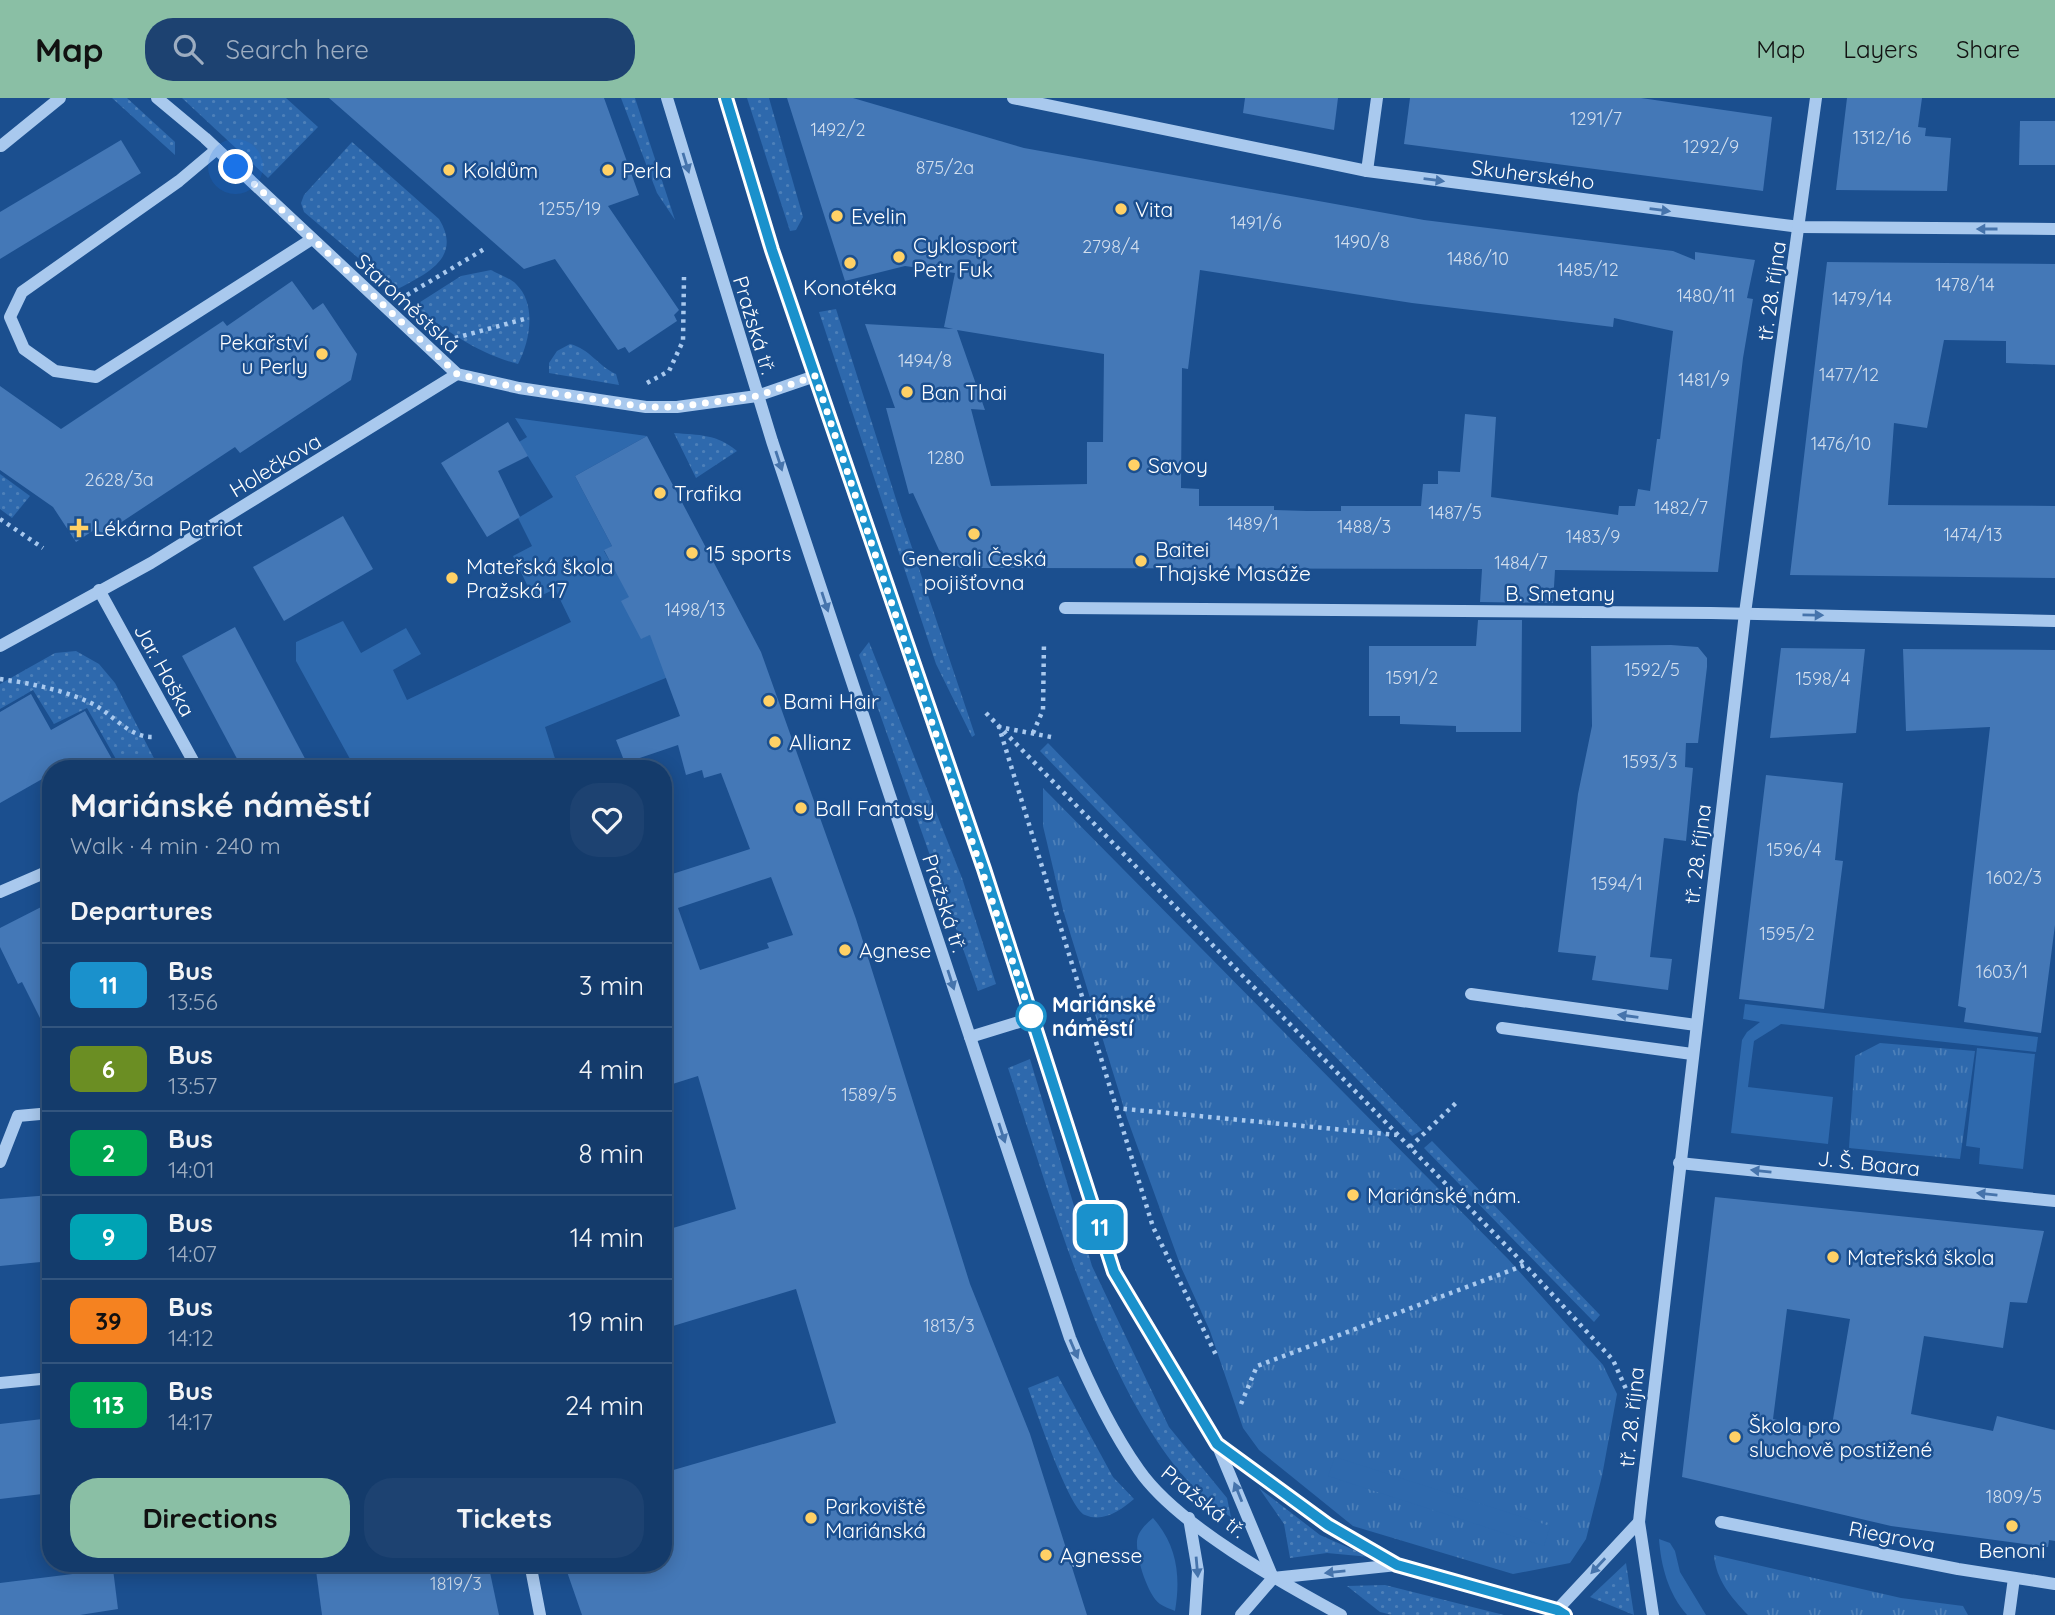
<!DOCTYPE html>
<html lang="en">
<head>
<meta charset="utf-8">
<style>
	:root { --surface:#143b6b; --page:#1d4271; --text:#f1f3f6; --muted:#9dadc1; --line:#33557e; --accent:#8abfa5 }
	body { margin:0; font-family:Quicksand,sans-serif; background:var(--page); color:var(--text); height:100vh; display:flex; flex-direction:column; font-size:26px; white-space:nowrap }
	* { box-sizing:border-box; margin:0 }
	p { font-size:23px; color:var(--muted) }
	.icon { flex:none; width:38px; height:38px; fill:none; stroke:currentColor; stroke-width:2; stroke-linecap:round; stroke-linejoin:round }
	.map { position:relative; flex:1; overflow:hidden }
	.drawer { position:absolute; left:42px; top:662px; width:630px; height:812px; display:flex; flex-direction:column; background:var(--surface); border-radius:28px; box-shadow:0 4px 18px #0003,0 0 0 2px var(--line) }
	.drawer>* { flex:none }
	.badge { padding:0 14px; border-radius:10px; font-size:24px; line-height:46px }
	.you { position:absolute; width:35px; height:35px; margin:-18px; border:5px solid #fff; border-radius:50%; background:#1a73e8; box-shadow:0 0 0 10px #1a73e833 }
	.map>.badge { position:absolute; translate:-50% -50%; box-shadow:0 0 0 4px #fff }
	h2 { padding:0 28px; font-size:26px; line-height:63px }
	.round { display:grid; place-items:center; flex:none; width:74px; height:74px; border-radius:28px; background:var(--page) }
	.headline { display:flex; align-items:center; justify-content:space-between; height:119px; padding:0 28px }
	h1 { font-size:33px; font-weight:800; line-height:52px }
	.button { display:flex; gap:14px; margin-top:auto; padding:14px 28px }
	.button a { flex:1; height:80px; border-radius:28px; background:var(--accent); color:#111; font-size:28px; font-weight:800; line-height:80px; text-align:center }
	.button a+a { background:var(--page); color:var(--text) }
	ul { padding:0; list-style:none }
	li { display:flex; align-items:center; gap:21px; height:84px; padding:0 28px; border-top:2px solid var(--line) }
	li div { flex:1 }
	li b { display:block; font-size:26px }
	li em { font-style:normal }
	li .badge { min-width:77px; font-weight:700; text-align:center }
	header { display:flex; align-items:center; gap:42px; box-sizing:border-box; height:98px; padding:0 35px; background:var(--accent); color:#111 }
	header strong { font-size:33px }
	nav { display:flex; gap:38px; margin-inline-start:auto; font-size:24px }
	.search { width:490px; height:63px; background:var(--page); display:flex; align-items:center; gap:18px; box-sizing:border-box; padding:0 24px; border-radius:28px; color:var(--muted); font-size:26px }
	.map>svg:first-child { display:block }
</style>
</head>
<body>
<header>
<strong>Map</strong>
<div class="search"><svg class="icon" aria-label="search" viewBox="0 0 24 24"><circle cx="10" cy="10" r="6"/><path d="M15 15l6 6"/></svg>Search here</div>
<nav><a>Map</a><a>Layers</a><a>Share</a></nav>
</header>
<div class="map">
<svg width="2055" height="1517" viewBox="0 0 2055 1517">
	<defs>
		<pattern id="grass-dots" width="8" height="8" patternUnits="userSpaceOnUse" patternTransform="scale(1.75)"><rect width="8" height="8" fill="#2e69ad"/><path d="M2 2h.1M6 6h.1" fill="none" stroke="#4d80b9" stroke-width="1.8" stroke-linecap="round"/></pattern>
		<pattern id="park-tufts" width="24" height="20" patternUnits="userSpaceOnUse" patternTransform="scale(1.75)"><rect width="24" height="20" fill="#2e69ad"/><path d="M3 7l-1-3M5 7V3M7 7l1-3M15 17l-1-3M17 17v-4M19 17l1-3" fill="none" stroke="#4d80b9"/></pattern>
	</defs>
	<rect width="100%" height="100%" fill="#1b4f8f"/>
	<g fill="url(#grass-dots)">
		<polygon points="112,0 127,0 175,44 175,57"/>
		<polygon points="182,0 286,0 318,29 268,80"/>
		<polygon points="621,0 635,0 675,122 657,95"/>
		<polygon points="747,0 769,0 803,119 796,132 790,133"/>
		<path d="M352 44 439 121C463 160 426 176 396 192L304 114 301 105 304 97Z"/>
		<path d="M491 172C498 176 510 180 516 186 537 206 530 243 518 266 479 256 445 232 414 208L461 178Z"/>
		<polygon points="836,211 901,417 975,637 972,639 936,566 819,214"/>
		<path d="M570 246C590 251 598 268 616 276L619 287 549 275V265L557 253Z"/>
		<path d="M674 335C699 337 717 336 737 353L696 380Z"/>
		<polygon points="0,376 30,398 12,420 0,411"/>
		<polygon points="869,544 962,780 996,886 978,893 859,557"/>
		<polygon points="76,553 99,566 115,585 159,670 121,670 87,610 54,626 33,592 0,611 0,586 55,555"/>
		<polygon points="1048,645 1422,1032 1412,1038 1040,653"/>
		<path d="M1030 961 1092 1168 1169 1329 1227 1400 1231 1419C1116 1351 1050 1093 1008 970Z"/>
		<polygon points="1432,1043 1600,1217 1594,1224 1424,1050"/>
		<path d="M1058 1278 1113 1379 1134 1401C1121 1412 1103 1425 1085 1417 1069 1411 1036 1312 1028 1290Z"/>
		<polygon points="1259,1390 1320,1437 1370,1459 1327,1455 1290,1460 1284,1426"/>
		<polygon points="1626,1465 1634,1517 1590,1499"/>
		<polygon points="1385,1487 1504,1517 1392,1517 1380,1514 1347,1488"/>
	</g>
	<g fill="url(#park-tufts)">
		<polygon points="1043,690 1509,1162 1603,1267 1617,1296 1602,1378 1586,1441 1570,1465 1513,1476 1353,1428 1259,1352 1243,1330 1210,1233 1181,1169 1127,1020 1063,812 1043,728"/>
		<polygon points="1880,945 1975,953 1960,1061 1849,1050 1855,958"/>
		<path d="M1714 1457 1901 1500 1963 1508 1968 1517H1748C1731 1499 1716 1482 1714 1457Z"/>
	</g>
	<g fill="#2e69ad">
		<polygon points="515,320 647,338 575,378 612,448 604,453 612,467 620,463 642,540 662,532 683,573 545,629 558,670 355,670 296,563 296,544 343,523 361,555 406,530 421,556 393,572 407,602 571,524 555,491 534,501 513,458 532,448 518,420 553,399 519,344 527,339"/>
		<polygon points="1745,906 2038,939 2036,954 1781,926 1754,943 1748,989 1833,999 1828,1046 1731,1035 1742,942 1747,934 1760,924 1743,921"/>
		<polygon points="1977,950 2035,956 2023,1071 1979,1066 1980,1050 1966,1048"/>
		<polygon points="1335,1359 1550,1428 1544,1448 1328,1378"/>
		<path d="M1153 1420C1177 1447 1181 1478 1175 1513 1171 1511 1164 1509 1160 1506 1147 1496 1136 1459 1137 1443 1138 1433 1146 1426 1153 1420Z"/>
		<path d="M1659 1441 1670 1445 1675 1453 1680 1474 1706 1517H1687C1668 1495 1661 1468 1659 1441Z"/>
	</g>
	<g fill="#4478b7" fill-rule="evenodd">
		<polygon points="329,0 604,0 639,97 608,108 679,212 674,217 677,223 629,255 625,249 618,252 555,161 524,171"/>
		<path d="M787 0H853L1024 50 1424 122 1673 153 1695 162V154L1755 162 1747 200 1753 201 1743 260 1718 474 1555 472 1553 505 1480 504 1482 471 960 470 939 452 913 395 909 396 886 310H895L865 226 953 231 944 229 955 175 905 168 845 183ZM1200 172 1412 205 1613 229 1614 220 1673 233 1660 341H1657L1650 393 1638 391 1635 408H1619L1618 417 1491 399 1496 319 1465 316 1460 374 1438 373V386H1423L1421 408H1341V413H1307L1274 412V408H1199V391L1181 390 1182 270 1188 271ZM957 232 1104 256 1103 344H1087V386L991 388 971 311 985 312Z"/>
		<polygon points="1245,0 1338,0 1334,32 1243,15"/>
		<polygon points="1410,0 1641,0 1772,19 1763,93 1404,46"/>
		<polygon points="1847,0 1922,0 1918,29 1926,30 1925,38 1951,40 1947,93 1836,92"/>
		<polygon points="2020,23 2055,23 2055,67 2019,67"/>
		<polygon points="121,42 141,75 0,161 0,114"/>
		<polygon points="1827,164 2055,166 2055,267 2006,265 2006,243 1944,242 1927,330 1894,325 1888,407 2055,408 2055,480 1790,477"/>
		<polygon points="292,183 313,212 323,205 357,256 351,282 240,355 235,349 102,437 97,430 76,444 53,409 0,372 0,288 61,331 223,223 227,228"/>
		<polygon points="508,324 528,358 498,373 520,419 487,439 441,365"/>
		<path d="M647 338 761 554 856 821 970 1186 1030 1336 1087 1517H582L564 1465H663V1375L836 1325 796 1191 663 1231V1133L736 1111 698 978 663 989V779L750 751 721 675 704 680 702 672 686 677 678 647 625 665 616 642 680 618 650 537 641 541 621 503 629 499 604 452 612 448 575 378ZM771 779 793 837 767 845 769 850 700 872 678 810Z"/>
		<polygon points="343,418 373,471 284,523 253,469"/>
		<polygon points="1478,522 1522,522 1521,634 1456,634 1456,628 1400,626 1400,618 1369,618 1369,548 1476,548"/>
		<polygon points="235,529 310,670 242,670 182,558"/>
		<polygon points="1671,547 1698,549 1707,560 1707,569 1698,645 1686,645 1685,669 1693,670 1686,743 1664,740 1650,859 1672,861 1668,892 1592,882 1596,858 1558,854 1578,696 1592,628 1591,548"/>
		<polygon points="1781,550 1865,551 1856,635 1770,640"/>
		<polygon points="1903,551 2055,552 2055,827 2041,935 1964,924 1966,910 1958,908 1990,629 1906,633"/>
		<polygon points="31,596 51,632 85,613 117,670 51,670 51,676 0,705 0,614"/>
		<polygon points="1766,677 1843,685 1835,762 1843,763 1824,911 1739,901"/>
		<polygon points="51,804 51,942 22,884 18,886 0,849 0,830"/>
		<polygon points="51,1097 51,1163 0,1168 0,1101"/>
		<path d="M1715 1099 2044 1133 2027 1205 2010 1204 2003 1250 1924 1238 1911 1316 1993 1333 1997 1318 2055 1332V1443L2049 1442 2048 1449 1891 1428 1682 1379ZM1787 1211 1850 1221 1831 1333 1773 1321Z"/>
		<polygon points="51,1320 51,1395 0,1401 0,1326"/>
		<polygon points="315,1465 488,1465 499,1517 322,1517"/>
		<polygon points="113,1471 118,1511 80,1517 0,1517 0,1485"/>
	</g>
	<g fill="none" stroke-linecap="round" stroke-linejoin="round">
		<g stroke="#a9c9ee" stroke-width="4.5" stroke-dasharray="3.5 5" stroke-linecap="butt">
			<polyline points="407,197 486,150"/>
			<polyline points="455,240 528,220"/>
			<polyline points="647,285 669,273 683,243 684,179"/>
			<polyline points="0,421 43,450"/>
			<path d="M0 581C30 585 63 592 91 605 112 615 128 639 152 639"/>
			<polyline points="986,615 1525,1167"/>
			<polyline points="1033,635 1043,612 1044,544"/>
			<polyline points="1051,639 999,629 1153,1129 1217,1259"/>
			<polyline points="1115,1010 1397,1037"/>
			<polyline points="1410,1049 1458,1003"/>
			<polyline points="1241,1306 1257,1268 1525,1167 1613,1262 1626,1291"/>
			<polyline points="1072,1467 1091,1457"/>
		</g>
		<g stroke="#a9c9ee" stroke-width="12">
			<polyline points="157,0 205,40 457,276 519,290 646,309 677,309 757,298 815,278"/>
			<path d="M667 0 772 343 1070 1240C1089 1286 1110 1331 1139 1372 1177 1427 1282 1485 1341 1517"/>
			<polyline points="726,0 772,152 984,771 1114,1174 1217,1346 1273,1480"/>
			<polyline points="1013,0 1367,73 1744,122 1800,129 2055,131"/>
			<polyline points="1,48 60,0"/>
			<polyline points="217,51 179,83 22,194 10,219 24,251 55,273 96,279 312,141"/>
			<polyline points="1367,73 1377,0"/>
			<polyline points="99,492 197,670"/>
			<polyline points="1065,510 1711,515 2055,523"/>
			<polyline points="0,548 151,465 457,276"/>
			<polyline points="0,794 51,772"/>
			<polyline points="1471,896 1696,927"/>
			<polyline points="1502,930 1692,956"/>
			<polyline points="970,939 1032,920"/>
			<polyline points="0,1064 18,1018 51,1015"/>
			<polyline points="1679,1065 2055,1103"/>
			<polyline points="0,1285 51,1280"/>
			<polyline points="1217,1346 1328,1427 1397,1467 1557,1512 1565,1517"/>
			<polyline points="1189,1420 1198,1473 1195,1517"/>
			<polyline points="1721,1424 1958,1471 2055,1486"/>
			<polyline points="530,1465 540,1517"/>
			<polyline points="1273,1480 1397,1467"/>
			<polyline points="1557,1512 1639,1424"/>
			<polyline points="1241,1517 1273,1480"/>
			<polyline points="1653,1517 1639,1424 1641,1405 1745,515 1816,0"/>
			<polyline points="2009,1517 2014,1480"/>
		</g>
	</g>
	<defs><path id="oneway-solid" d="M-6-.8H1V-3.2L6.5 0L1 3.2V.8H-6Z" transform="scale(1.75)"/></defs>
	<g fill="#4674ac">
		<use href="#oneway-solid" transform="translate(686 65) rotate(73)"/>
		<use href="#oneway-solid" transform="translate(1434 82) rotate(7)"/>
		<use href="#oneway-solid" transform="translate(1660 112) rotate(7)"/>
		<use href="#oneway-solid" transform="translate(1987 131) rotate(-180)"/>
		<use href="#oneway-solid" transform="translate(779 363) rotate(72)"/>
		<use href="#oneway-solid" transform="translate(825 504) rotate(72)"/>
		<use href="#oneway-solid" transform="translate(1813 517) rotate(1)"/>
		<use href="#oneway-solid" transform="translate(951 882) rotate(72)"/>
		<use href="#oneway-solid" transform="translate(1628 918) rotate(-172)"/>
		<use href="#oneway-solid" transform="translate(1002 1035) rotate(72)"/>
		<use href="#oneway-solid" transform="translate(1761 1073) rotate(-174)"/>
		<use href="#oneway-solid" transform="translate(1987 1096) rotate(-174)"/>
		<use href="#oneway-solid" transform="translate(1074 1251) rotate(67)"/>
		<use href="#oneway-solid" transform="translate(1238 1394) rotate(-112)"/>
		<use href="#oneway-solid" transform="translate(1598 1468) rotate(133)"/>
		<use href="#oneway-solid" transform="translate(1197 1469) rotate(85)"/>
		<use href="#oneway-solid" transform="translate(1335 1474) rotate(174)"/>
	</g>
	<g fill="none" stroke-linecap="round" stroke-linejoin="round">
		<defs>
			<polyline id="line" points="726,0 772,152 984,771 1114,1174 1217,1346 1328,1427 1397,1467 1557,1512 1565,1517"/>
		</defs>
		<use href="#line" stroke="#fff" stroke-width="16"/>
		<use href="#line" stroke="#1a91cc" stroke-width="10"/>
		<polyline stroke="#fff" stroke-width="7" stroke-dasharray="0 12.6" points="236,69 457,276 519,290 646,309 677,309 757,298 815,278 1031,918"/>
	</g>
	<g fill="#ffd166" stroke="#1b4f8f" stroke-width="2.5">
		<circle cx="449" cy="72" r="7"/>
		<circle cx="608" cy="72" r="7"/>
		<circle cx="1121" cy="111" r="7"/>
		<circle cx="837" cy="118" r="7"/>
		<circle cx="899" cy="159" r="7"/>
		<circle cx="850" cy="165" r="7"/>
		<circle cx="322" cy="256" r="7"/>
		<circle cx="907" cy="294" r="7"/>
		<circle cx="1134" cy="367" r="7"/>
		<circle cx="660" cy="395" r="7"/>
		<path d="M75.5 419.5h7v7h7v7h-7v7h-7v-7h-7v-7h7z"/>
		<circle cx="974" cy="436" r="7"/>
		<circle cx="692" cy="455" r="7"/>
		<circle cx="1141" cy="463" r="7"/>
		<circle cx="452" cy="480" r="7"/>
		<circle cx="769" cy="603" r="7"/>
		<circle cx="775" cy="644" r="7"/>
		<circle cx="801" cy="710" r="7"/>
		<circle cx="845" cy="852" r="7"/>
		<circle cx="1353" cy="1097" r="7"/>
		<circle cx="1833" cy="1159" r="7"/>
		<circle cx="1735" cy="1339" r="7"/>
		<circle cx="811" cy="1420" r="7"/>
		<circle cx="2012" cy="1428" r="7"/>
		<circle cx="1046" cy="1457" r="7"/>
	</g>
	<circle fill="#fff" stroke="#1a91cc" stroke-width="3.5" cx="1031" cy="918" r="14"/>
	<g text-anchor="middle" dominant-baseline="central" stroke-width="5" stroke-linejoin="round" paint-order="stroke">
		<g font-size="18" fill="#d0dded">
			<text x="1596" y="20">1291/7</text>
			<text x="838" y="31">1492/2</text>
			<text x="1882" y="39">1312/16</text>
			<text x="1711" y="48">1292/9</text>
			<text x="945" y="69">875/2a</text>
			<text x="570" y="110">1255/19</text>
			<text x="1256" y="124">1491/6</text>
			<text x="1362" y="143">1490/8</text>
			<text x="1111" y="148">2798/4</text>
			<text x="1478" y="160">1486/10</text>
			<text x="1588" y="171">1485/12</text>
			<text x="1965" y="186">1478/14</text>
			<text x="1706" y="197">1480/11</text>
			<text x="1862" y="200">1479/14</text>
			<text x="925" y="262">1494/8</text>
			<text x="1849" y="276">1477/12</text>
			<text x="1704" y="281">1481/9</text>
			<text x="1841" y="345">1476/10</text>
			<text x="946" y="359">1280</text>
			<text x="119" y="381">2628/3a</text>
			<text x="1681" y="409">1482/7</text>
			<text x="1455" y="414">1487/5</text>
			<text x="1253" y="425">1489/1</text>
			<text x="1364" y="428">1488/3</text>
			<text x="1973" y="436">1474/13</text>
			<text x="1593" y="438">1483/9</text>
			<text x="1521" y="464">1484/7</text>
			<text x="695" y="511">1498/13</text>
			<text x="1652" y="571">1592/5</text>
			<text x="1412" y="579">1591/2</text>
			<text x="1823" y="580">1598/4</text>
			<text x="1650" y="663">1593/3</text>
			<text x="1794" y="751">1596/4</text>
			<text x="2014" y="779">1602/3</text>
			<text x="1617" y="785">1594/1</text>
			<text x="1787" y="835">1595/2</text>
			<text x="2002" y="873">1603/1</text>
			<text x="869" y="996">1589/5</text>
			<text x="949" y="1227">1813/3</text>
			<text x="2014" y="1398">1809/5</text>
			<text x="456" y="1485">1819/3</text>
		</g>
		<g font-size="21" fill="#fff" stroke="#1b4f8f" text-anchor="start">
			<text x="463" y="72">Koldům</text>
			<text x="622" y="72">Perla</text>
			<text x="1135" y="111">Vita</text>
			<text x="851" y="118">Evelin</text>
			<text x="913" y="147">Cyklosport<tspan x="913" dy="24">Petr Fuk</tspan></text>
			<text x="850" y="189" text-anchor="middle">Konotéka</text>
			<text x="308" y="244" text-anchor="end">Pekařství<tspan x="308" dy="24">u Perly</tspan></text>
			<text x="921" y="294">Ban Thai</text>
			<text x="1148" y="367">Savoy</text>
			<text x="674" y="395">Trafika</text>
			<text x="93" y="430">Lékárna Patriot</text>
			<text x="1155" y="451">Baitei<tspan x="1155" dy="24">Thajské Masáže</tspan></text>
			<text x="706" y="455">15 sports</text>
			<text x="974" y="460" text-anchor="middle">Generali Česká<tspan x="974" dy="24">pojišťovna</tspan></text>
			<text x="466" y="468">Mateřská škola<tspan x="466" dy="24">Pražská 17</tspan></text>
			<text x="783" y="603">Bami Hair</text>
			<text x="789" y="644">Allianz</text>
			<text x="815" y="710">Ball Fantasy</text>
			<text x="859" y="852">Agnese</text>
			<text x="1367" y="1097">Mariánské nám.</text>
			<text x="1847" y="1159">Mateřská škola</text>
			<text x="1749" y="1327">Škola pro<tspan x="1749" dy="24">sluchově postižené</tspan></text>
			<text x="825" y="1408">Parkoviště<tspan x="825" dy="24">Mariánská</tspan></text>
			<text x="2012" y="1452" text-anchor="middle">Benoni</text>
			<text x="1060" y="1457">Agnesse</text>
		</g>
		<g font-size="21" fill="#fff" stroke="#1b4f8f">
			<text transform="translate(1533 76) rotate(7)">Skuherského</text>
			<text transform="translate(1771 193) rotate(-82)">tř. 28. října</text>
			<text transform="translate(408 205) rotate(43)">Staroměstská</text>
			<text transform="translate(755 227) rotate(73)">Pražská tř.</text>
			<text transform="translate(275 367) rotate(-31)">Holečkova</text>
			<text x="1560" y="495">B. Smetany</text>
			<text transform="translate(165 572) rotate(61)">Jar. Haška</text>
			<text transform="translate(1697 756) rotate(-83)">tř. 28. října</text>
			<text transform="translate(945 805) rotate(72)">Pražská tř.</text>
			<text transform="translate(1869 1065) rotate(6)">J. Š. Baara</text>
			<text transform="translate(1631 1319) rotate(-84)">tř. 28. října</text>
			<text transform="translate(1204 1403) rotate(39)">Pražská tř.</text>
			<text transform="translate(1892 1438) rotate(11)">Riegrova</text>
		</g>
		<g font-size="21" font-weight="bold" fill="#fff" stroke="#1b4f8f" text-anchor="start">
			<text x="1052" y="906">Mariánské<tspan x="1052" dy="24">náměstí</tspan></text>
		</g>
	</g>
</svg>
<div class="you" style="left:236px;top:69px"></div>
<b class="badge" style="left:1100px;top:1129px;background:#1a91cc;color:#fff">11</b>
<section class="drawer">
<div class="headline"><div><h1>Mariánské náměstí</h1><p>Walk · 4 min · 240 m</p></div><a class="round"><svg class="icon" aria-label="heart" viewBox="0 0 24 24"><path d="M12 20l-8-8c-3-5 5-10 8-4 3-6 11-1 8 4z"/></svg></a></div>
<h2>Departures</h2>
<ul>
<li><span class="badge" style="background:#1a91cc;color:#fff">11</span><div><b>Bus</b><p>13:56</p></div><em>3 min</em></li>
<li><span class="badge" style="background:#6b8e23;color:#fff">6</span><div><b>Bus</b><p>13:57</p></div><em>4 min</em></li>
<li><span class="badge" style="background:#00a651;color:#fff">2</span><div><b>Bus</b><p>14:01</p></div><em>8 min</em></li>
<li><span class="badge" style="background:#00a3b4;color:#fff">9</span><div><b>Bus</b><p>14:07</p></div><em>14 min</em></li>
<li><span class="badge" style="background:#f58220;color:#111">39</span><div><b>Bus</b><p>14:12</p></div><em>19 min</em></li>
<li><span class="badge" style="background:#00a651;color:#fff">113</span><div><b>Bus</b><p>14:17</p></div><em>24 min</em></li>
</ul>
<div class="button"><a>Directions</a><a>Tickets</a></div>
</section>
</div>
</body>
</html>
